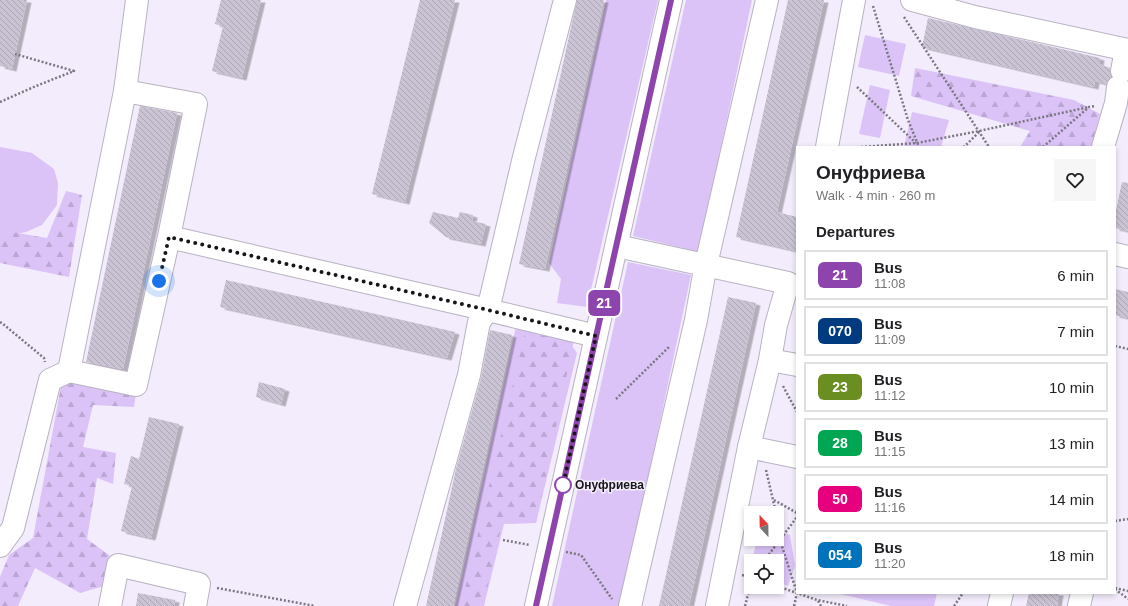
<!DOCTYPE html>
<html lang="en">
<head>
<meta charset="utf-8">
<style>
	:root { --surface:#fff; --page:#f6f6f6; --text:#202124; --muted:#757577; --line:#e0e0e0 }
	body { margin:0; font-family:Arial,sans-serif; background:var(--page); color:var(--text); height:100vh; display:flex; flex-direction:column; font-size:15px; white-space:nowrap }
	* { box-sizing:border-box; margin:0 }
	p { font-size:13px; color:var(--muted) }
	.icon { flex:none; width:22px; height:22px; fill:none; stroke:currentColor; stroke-width:2; stroke-linecap:round; stroke-linejoin:round }
	.map { position:relative; flex:1; overflow:hidden }
	.sheet { position:absolute; left:796px; top:146px; width:320px; height:448px; display:flex; flex-direction:column; background:var(--surface); border-radius:0px; box-shadow:0 2px 6px #0003 }
	.sheet>* { flex:none }
	.badge { padding:0 8px; border-radius:6px; font-size:14px; line-height:26px }
	.needle { width:26px; rotate:338deg }
	.controls { position:absolute; left:744px; top:506px; display:grid; gap:8px }
	.controls a { display:grid; place-items:center; width:40px; height:40px; border-radius:0px; background:var(--surface); box-shadow:0 2px 6px #0003; font-size:20px }
	.you { position:absolute; width:20px; height:20px; margin:-10px; border:3px solid #fff; border-radius:50%; background:#1a73e8; box-shadow:0 0 0 6px #1a73e833 }
	.map>.badge { position:absolute; translate:-50% -50%; box-shadow:0 0 0 2px #fff }
	h2 { padding:0 20px; font-size:15px; line-height:36px }
	.round { display:grid; place-items:center; flex:none; width:42px; height:42px; border-radius:0px; background:var(--page) }
	.head { display:flex; align-items:center; justify-content:space-between; height:68px; padding:0 20px }
	h1 { font-size:19px; font-weight:800; line-height:30px }
	ul { padding:0; list-style:none }
	li { display:flex; align-items:center; gap:12px; height:50px; margin:0 8px 6px; padding:0 12px; border:2px solid var(--line); border-radius:0px }
	li div { flex:1 }
	li b { display:block; font-size:15px }
	li em { font-style:normal }
	li .badge { min-width:44px; font-weight:700; text-align:center }
	.map>svg:first-child { display:block }
</style>
</head>
<body>
<div class="map">
<svg width="1128" height="606" viewBox="0 0 1128 606">
	<defs>
		<pattern id="forest-firs" width="22" height="20" patternUnits="userSpaceOnUse"><rect width="22" height="20" fill="#dbc3f7"/><path d="M5 1l3.5 6h-7zM16 11l3.5 6h-7z" fill="#bba7d3"/></pattern>
		<pattern id="building-back-hatch" width="6" height="6" patternUnits="userSpaceOnUse"><rect width="6" height="6" fill="#cac3d3"/><path d="M-1 5l2 2M0 0l6 6M5-1l2 2" fill="none" stroke="#ada7b5"/></pattern>
		<filter id="shadow"><feDropShadow dx="4.5" dy="2.5" stdDeviation="0" flood-color="#0004"/></filter>
	</defs>
	<rect width="100%" height="100%" fill="#f3ecfc"/>
	<g fill="#dbc3f7">
		<polygon points="606,0 658,0 587,307 557,303 561,279 549,263"/>
		<polygon points="686,0 752,0 699,252 633,236"/>
		<polygon points="865,35 906,44 899,76 858,67"/>
		<polygon points="870,85 890,90 880,138 859,134"/>
		<polygon points="912,112 949,120 941,147 904,147"/>
		<polygon points="0,147 32,153 54,169 58,183 57,205 42,225 26,232 10,235 0,232"/>
		<polygon points="628,262 691,275 621,606 552,606"/>
		<polygon points="516,326 565,336 577,353 536,523 504,524 484,606 455,606"/>
		<polygon points="777,530 790,535 795,566 788,586 777,582 777,561 752,561 757,539 777,539"/>
		<polygon points="836,593 937,593 934,606 891,606"/>
	</g>
	<g fill="url(#forest-firs)">
		<polygon points="915,68 1074,100 1100,114 1091,147 1020,147 1030,131 911,96"/>
		<polygon points="66,191 82,195 69,277 0,263 0,230 47,238"/>
		<polygon points="527,324 575,335 536,523 514,515 503,519 483,606 461,606"/>
		<polygon points="73,382 136,393 134,407 93,405 83,447 116,453 113,484 97,478 87,539 109,555 104,586 80,593 35,568 18,606 0,606 0,577 9,555 33,538 61,386"/>
	</g>
	<g fill="url(#building-back-hatch)" filter="url(#shadow)">
		<polygon points="0,0 27,0 12,69 0,66"/>
		<polygon points="221,0 261,0 242,78 212,71 223,26 215,24"/>
		<polygon points="420,0 455,0 405,202 372,194"/>
		<polygon points="577,0 604,0 545,269 519,264"/>
		<polygon points="788,0 824,0 777,212 797,217 797,251 736,237"/>
		<polygon points="928,18 1100,58 1099,64 1110,68 1111,77 1108,80 1106,84 1095,81 1094,87 922,47"/>
		<polygon points="140,106 177,113 123,369 86,362"/>
		<polygon points="1122,182 1128,183 1128,231 1115,228 1115,215"/>
		<polygon points="433,212 458,218 460,212 473,215 472,221 486,224 481,244 446,237 429,223"/>
		<polygon points="226,280 455,332 447,358 220,307"/>
		<polygon points="1115,289 1128,292 1128,318 1115,315"/>
		<polygon points="728,297 756,303 689,606 659,606"/>
		<polygon points="490,330 512,335 453,606 426,606 456,469 481,378"/>
		<polygon points="259,382 285,389 281,404 256,397"/>
		<polygon points="149,417 179,424 151,538 121,531 132,486 124,484 131,456 139,459"/>
		<polygon points="138,593 175,600 174,606 136,606"/>
		<polygon points="1029,593 1059,593 1057,606 1026,606"/>
	</g>
	<g fill="none" stroke-linecap="round" stroke-linejoin="round">
		<defs>
			<g id="minor">
				<polyline points="912,0 975,17 1128,50"/>
				<polyline points="1122,71 1126,50"/>
				<polyline points="125,91 137,0"/>
				<polyline points="827,147 854,0"/>
				<polyline points="1103,147 1116,103 1118,87"/>
				<polyline points="169,237 136,385 69,371 125,91 196,104 169,237 488,310 596,336"/>
				<polyline points="617,246 788,283 776,325 770,360 749,447 717,606"/>
				<polyline points="1115,254 1128,257"/>
				<polyline points="770,360 797,365"/>
				<polyline points="749,447 797,457"/>
				<polyline points="0,546 13,528 50,380 69,371"/>
				<polyline points="110,606 118,565 199,584 195,606"/>
				<polyline points="405,606 469,375 479,322 488,310 524,157 565,0"/>
				<polyline points="630,606 696,320 705,269 767,0"/>
				<polyline points="999,606 1002,593"/>
				<polyline points="1079,606 1082,593"/>
			</g>
			<polyline id="major" points="536,606 671,0"/>
		</defs>
		<use href="#minor" stroke="#b8b2c1" stroke-width="24"/>
		<use href="#major" stroke="#b8b2c1" stroke-width="24"/>
		<g stroke="#7b7781" stroke-width="2.5" stroke-dasharray="2 2" stroke-linecap="butt">
			<polyline points="873,6 908,120 919,147"/>
			<polyline points="904,17 989,147"/>
			<polyline points="857,87 916,143"/>
			<polyline points="0,102 36,86 74,71 15,54"/>
			<polyline points="861,147 917,143 979,131 1089,107"/>
			<polyline points="963,147 965,146 979,132"/>
			<polyline points="1043,147 1089,107 1095,106"/>
			<polyline points="0,322 3,324 44,358 45,362"/>
			<polyline points="1115,346 1128,349"/>
			<polyline points="783,386 797,412"/>
			<polyline points="616,399 670,346"/>
			<polyline points="766,470 776,513"/>
			<polyline points="774,500 797,513"/>
			<polyline points="1115,521 1128,519"/>
			<polyline points="777,523 780,540 797,593"/>
			<polyline points="503,540 530,545"/>
			<polyline points="566,552 581,555 612,599"/>
			<polyline points="764,561 797,517"/>
			<polyline points="742,575 751,577"/>
			<polyline points="777,586 817,600 847,606"/>
			<polyline points="217,588 315,606"/>
			<polyline points="1115,588 1128,591"/>
			<polyline points="1115,589 1128,599"/>
			<polyline points="818,601 821,606"/>
			<polyline points="745,606 751,583"/>
			<polyline points="794,606 797,593"/>
			<polyline points="954,606 963,593"/>
		</g>
		<use href="#minor" stroke="#fff" stroke-width="22"/>
		<use href="#major" stroke="#fff" stroke-width="22"/>
	</g>
	<g fill="none" stroke-linecap="round" stroke-linejoin="round">
		<defs>
			<polyline id="line" points="536,606 671,0"/>
		</defs>
		<use href="#line" stroke="#fff" stroke-width="9"/>
		<use href="#line" stroke="#8e44ad" stroke-width="6"/>
		<polyline stroke="#17141a" stroke-width="4" stroke-dasharray="0 7.2" points="159,281 169,237 488,310 596,336 562,490 563,485"/>
	</g>
	<circle fill="#fff" stroke="#8e44ad" stroke-width="2" cx="563" cy="485" r="8"/>
	<g text-anchor="middle" dominant-baseline="central" stroke-width="3" stroke-linejoin="round" paint-order="stroke">
		<g font-size="12" font-weight="bold" fill="#17141a" stroke="#f3ecfc" text-anchor="start">
			<text x="575" y="485">Онуфриева</text>
		</g>
	</g>
</svg>
<div class="controls">
<a><svg class="needle" viewBox="-14 -14 28 28"><path d="M0-13l5 13h-10z" fill="#e53935"/><path d="M0 13l5-13h-10z" fill="#757577"/></svg></a>
<a><svg class="icon" aria-label="locate" viewBox="0 0 24 24"><circle cx="12" cy="12" r="6"/><path d="M12 2v4M12 18v4M2 12h4M18 12h4"/></svg></a>
</div>
<div class="you" style="left:159px;top:281px"></div>
<b class="badge" style="left:604px;top:303px;background:#8e44ad;color:#fff">21</b>
<section class="sheet">
<div class="head"><div><h1>Онуфриева</h1><p>Walk · 4 min · 260 m</p></div><a class="round"><svg class="icon" aria-label="heart" viewBox="0 0 24 24"><path d="M12 20l-8-8c-3-5 5-10 8-4 3-6 11-1 8 4z"/></svg></a></div>
<h2>Departures</h2>
<ul>
<li><span class="badge" style="background:#8e44ad;color:#fff">21</span><div><b>Bus</b><p>11:08</p></div><em>6 min</em></li>
<li><span class="badge" style="background:#003b80;color:#fff">070</span><div><b>Bus</b><p>11:09</p></div><em>7 min</em></li>
<li><span class="badge" style="background:#6b8e23;color:#fff">23</span><div><b>Bus</b><p>11:12</p></div><em>10 min</em></li>
<li><span class="badge" style="background:#00a651;color:#fff">28</span><div><b>Bus</b><p>11:15</p></div><em>13 min</em></li>
<li><span class="badge" style="background:#e6007e;color:#fff">50</span><div><b>Bus</b><p>11:16</p></div><em>14 min</em></li>
<li><span class="badge" style="background:#0072bc;color:#fff">054</span><div><b>Bus</b><p>11:20</p></div><em>18 min</em></li>
</ul>
</section>
</div>
</body>
</html>
